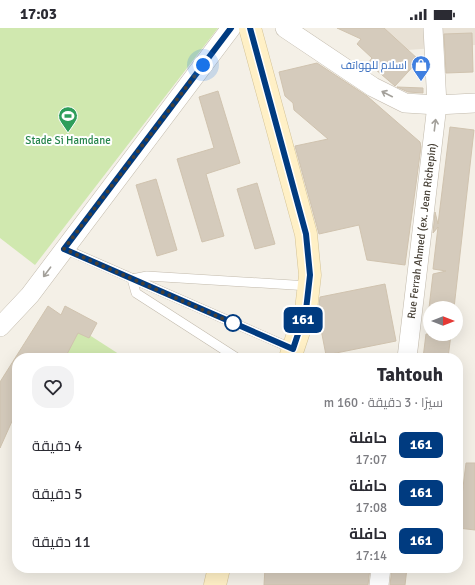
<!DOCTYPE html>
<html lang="ar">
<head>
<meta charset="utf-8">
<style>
	:root { --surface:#fff; --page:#f2f2f3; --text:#2b2b33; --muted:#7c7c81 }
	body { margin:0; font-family:Signika,Cairo,sans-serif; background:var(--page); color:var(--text); direction:rtl; height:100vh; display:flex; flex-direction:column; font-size:15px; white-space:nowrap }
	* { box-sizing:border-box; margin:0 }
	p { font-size:13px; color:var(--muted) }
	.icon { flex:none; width:22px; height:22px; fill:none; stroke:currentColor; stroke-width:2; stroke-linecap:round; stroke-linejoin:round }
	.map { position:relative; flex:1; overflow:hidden; direction:ltr }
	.details { position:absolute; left:12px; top:325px; width:451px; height:220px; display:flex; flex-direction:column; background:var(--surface); border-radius:16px; box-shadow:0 4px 16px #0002; direction:rtl }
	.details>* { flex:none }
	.badge { padding:0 8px; border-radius:6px; font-size:14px; line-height:26px }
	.needle { width:26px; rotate:90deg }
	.tools { position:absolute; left:423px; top:273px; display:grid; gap:8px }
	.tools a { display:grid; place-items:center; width:40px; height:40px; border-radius:50%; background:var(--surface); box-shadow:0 4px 16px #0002; font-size:20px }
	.you { position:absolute; width:20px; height:20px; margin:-10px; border:3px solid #fff; border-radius:50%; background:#1a73e8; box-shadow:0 0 0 6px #1a73e833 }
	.map>.badge { position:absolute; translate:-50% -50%; box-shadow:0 0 0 2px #fff }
	.round { display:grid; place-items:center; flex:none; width:42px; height:42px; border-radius:16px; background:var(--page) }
	.overview { display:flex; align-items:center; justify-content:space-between; height:68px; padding:0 20px }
	h1 { font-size:19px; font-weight:700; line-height:30px }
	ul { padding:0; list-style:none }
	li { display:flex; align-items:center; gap:12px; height:48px; padding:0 20px }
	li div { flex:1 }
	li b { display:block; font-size:15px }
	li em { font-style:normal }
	li .badge { min-width:44px; font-weight:700; text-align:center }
	.status { display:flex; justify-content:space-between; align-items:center; height:28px; padding:0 20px; background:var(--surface); direction:ltr }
	.status svg { height:11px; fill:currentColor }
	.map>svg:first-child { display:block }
</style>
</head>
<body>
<div class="status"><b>17:03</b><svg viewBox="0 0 49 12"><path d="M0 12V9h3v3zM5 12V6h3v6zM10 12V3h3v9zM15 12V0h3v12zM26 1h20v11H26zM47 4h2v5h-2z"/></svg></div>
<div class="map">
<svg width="475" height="557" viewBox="0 0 475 557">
	<rect width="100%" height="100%" fill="#f4f0e7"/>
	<polygon fill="#e8e1d5" points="365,0 475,0 475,17 394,23"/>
	<g fill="#d0e8af">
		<polygon points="0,0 218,0 35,237 0,210"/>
		<polygon points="80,301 125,330 63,330"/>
	</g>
	<g fill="#d5cbbc" stroke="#d0c3af">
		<polygon points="337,0 384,0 419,32 395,58 368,35 372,30 357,16 361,11"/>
		<polygon points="472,5 473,44 446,45 444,6"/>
		<polygon points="317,35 367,68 420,114 421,119 405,237 367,232 359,197 319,206 295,118 328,111 294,82 293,75 285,68 279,44"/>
		<polygon points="397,59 423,60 423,65 408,64"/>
		<polygon points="218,63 240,135 206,146 224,208 202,214 177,131 214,120 199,69"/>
		<polygon points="450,99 474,102 454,280 429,280 433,246 446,243 433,241 438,199 433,205 435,184 438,196"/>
		<polygon points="156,151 177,222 157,228 136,157"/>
		<polygon points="257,155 275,216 255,221 237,161"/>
		<polygon points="385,256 396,313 326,327 318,286 320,269"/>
		<polygon points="48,278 61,287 65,278 97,295 89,310 78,305 65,330 17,330 17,382 0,420 0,354"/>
		<polygon points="426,306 451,306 448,330 423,330"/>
		<polygon points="466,435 475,435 475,502 458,500"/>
		<polygon points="265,540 370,540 368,557 264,557"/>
		<polygon points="392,540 407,540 405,557 390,557"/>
	</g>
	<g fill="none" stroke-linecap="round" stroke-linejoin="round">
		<defs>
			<g id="lane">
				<polyline points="65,221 293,321"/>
				<polyline points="237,330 136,265 132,251 147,248 309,258"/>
			</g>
			<g id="street">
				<polyline points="285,0 373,59 405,75 437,77 475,75"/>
				<polyline points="0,299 30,267 231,0"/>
				<polyline points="407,330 437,77 433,0"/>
				<polyline points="379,557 381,540"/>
			</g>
			<g id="secondary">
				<polyline points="250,0 306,206 310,247 306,282 290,330"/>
				<polyline points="215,557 219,540"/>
			</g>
		</defs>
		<use href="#lane" stroke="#c2baac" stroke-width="10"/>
		<use href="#street" stroke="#c2baac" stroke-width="20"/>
		<use href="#secondary" stroke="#d4c396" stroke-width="23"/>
		<use href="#lane" stroke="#fff" stroke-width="9"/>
		<use href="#street" stroke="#fff" stroke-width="19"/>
		<use href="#secondary" stroke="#fff0c6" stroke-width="22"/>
	</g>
	<defs><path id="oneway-shaft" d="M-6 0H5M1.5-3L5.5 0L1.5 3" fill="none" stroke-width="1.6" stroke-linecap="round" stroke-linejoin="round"/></defs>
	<g stroke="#a3a09a">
		<use href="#oneway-shaft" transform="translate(387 66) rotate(-153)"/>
		<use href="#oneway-shaft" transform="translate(435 97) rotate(-83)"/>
		<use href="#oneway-shaft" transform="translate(47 244) rotate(127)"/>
	</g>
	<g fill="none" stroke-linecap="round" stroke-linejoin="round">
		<defs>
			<polyline id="line" points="231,0 64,221 293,321 306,282 310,247 306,206 250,0"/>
		</defs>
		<use href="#line" stroke="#fff" stroke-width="9"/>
		<use href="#line" stroke="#003b80" stroke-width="6"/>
		<polyline stroke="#474036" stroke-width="4" stroke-dasharray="0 7.2" points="203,37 64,221 235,296 233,295"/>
	</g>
	<defs>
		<symbol id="shop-pin" viewBox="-11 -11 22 30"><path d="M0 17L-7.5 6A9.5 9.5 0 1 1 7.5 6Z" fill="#3f7fe0" stroke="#fff"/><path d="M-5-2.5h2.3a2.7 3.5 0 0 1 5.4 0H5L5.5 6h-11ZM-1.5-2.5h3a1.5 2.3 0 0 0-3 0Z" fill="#fff"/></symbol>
		<symbol id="stadium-pin" viewBox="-11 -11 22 30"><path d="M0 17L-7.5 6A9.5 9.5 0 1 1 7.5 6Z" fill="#2e9e5b" stroke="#fff"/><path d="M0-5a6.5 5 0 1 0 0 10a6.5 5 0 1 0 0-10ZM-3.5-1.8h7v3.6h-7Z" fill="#fff"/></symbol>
	</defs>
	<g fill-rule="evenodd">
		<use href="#shop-pin" x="410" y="26" width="22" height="30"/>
		<use href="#stadium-pin" x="57" y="77" width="22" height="30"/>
	</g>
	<circle fill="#fff" stroke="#003b80" stroke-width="2" cx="233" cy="295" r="8"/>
	<g text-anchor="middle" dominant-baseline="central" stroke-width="4" stroke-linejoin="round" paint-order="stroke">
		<g font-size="11" fill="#366cbe" stroke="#fff" text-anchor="end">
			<text x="407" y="37">اسلام للهواتف</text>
		</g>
		<g font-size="11" fill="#27864d" stroke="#fff">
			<text x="68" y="112">Stade Si Hamdane</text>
		</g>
		<g font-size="11" fill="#474036" stroke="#fff">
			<text transform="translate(422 203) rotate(-83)">Rue Ferrah Ahmed (ex. Jean Richepin)</text>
		</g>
	</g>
</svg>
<div class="tools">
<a><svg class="needle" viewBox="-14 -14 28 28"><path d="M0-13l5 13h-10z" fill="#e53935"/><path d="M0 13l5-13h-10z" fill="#7c7c81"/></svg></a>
</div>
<div class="you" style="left:203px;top:37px"></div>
<b class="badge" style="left:303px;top:292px;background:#003b80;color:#fff">161</b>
<section class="details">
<div class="overview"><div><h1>Tahtouh</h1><p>سيرًا · 3 دقيقة · 160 m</p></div><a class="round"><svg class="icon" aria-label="heart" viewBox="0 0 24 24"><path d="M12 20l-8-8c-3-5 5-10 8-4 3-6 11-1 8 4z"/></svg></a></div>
<ul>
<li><span class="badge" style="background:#003b80;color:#fff">161</span><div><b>حافلة</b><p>17:07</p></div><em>4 دقيقة</em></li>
<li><span class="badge" style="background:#003b80;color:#fff">161</span><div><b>حافلة</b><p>17:08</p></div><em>5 دقيقة</em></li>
<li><span class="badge" style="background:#003b80;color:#fff">161</span><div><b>حافلة</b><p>17:14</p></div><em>11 دقيقة</em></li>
</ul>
</section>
</div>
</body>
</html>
